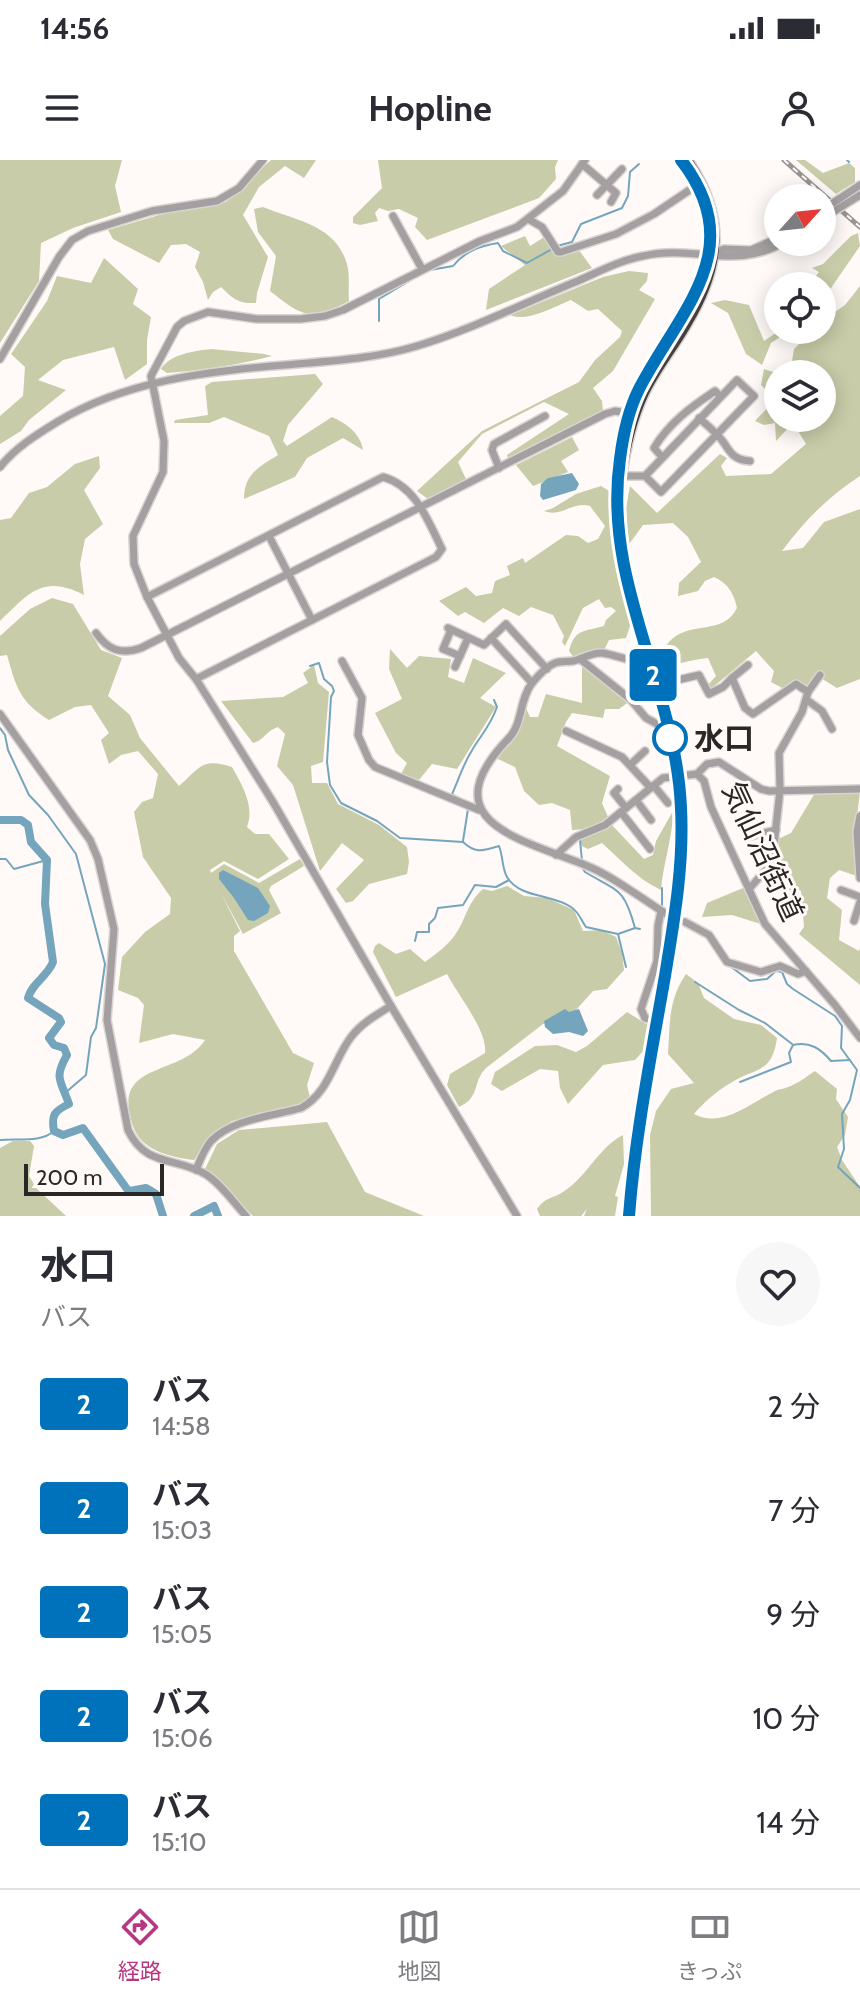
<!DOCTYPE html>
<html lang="ja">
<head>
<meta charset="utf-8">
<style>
	:root { --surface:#fff; --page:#f7f7f7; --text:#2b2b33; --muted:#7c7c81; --line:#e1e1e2; --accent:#b83782 }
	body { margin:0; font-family:Cabin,"Noto Sans JP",sans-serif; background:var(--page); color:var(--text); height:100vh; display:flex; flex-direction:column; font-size:30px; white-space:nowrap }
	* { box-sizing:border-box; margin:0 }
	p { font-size:26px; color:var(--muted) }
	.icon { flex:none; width:44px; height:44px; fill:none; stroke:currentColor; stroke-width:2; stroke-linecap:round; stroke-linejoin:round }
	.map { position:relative; height:1056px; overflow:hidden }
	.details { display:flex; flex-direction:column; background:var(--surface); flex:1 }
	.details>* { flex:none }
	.badge { padding:0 16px; border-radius:6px; font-size:28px; line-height:52px }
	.needle { width:52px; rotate:63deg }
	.controls { position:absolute; left:764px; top:24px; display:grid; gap:16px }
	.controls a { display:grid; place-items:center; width:72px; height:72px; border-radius:50%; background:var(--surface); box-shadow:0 4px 20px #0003; font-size:40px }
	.scale { position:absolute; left:24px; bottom:20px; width:140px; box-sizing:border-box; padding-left:8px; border:4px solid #2a2826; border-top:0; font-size:22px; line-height:28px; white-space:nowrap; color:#2a2826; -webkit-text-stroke:6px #fffaf8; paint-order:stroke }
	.map>.badge { position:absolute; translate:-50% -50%; box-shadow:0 0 0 4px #fff }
	.round { display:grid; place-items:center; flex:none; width:84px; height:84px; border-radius:42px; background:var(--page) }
	.summary { display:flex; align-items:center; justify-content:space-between; height:136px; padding:0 40px }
	h1 { font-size:38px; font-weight:700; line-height:60px }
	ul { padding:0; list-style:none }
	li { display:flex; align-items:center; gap:24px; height:104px; padding:0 40px }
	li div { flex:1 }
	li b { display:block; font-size:30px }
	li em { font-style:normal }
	li .badge { min-width:88px; font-weight:700; text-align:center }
	.status { display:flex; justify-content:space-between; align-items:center; height:56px; padding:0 40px; background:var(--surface); direction:ltr }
	.status svg { height:22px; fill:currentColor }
	header { display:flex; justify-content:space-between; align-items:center; height:104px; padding:0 40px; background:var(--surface); font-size:36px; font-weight:700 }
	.tab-bar { display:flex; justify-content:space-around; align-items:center; height:112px; border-top:2px solid var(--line); background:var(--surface); font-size:22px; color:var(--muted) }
	.tab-bar a { display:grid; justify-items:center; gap:4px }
	.tab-bar .on { color:var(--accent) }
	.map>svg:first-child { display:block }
</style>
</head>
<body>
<div class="status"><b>14:56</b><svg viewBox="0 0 49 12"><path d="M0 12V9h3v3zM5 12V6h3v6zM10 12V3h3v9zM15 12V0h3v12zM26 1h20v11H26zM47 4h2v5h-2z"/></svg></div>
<header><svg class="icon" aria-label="menu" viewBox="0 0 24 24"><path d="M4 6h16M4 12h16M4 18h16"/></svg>Hopline<svg class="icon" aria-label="person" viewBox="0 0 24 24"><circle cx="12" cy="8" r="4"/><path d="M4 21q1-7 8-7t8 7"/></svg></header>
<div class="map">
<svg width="860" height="1056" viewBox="0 0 860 1056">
	<rect width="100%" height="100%" fill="#fffaf8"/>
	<g fill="#c8cca8" fill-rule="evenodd">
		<polygon points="0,0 122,0 115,26 121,52 73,68 41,83 39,121 0,183"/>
		<path d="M271 0H316L304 18 285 6 259 27 243 55 268 97 257 133 256 143C239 144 233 139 221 127L213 132 208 140 203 122 195 107 200 92 186 84 171 85 159 103 113 79 108 70 166 53 226 42Z"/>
		<polygon points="378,0 558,0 555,7 556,19 539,38 427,80 415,67 418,58 399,49 388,51 379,48 375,53 378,61 360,65 353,63 353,57 382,28"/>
		<polygon points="796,0 805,0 823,13 849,3 855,8 855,22 836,34"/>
		<path d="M263 47C296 61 335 64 347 104 350 115 348 130 349 141 310 162 303 157 270 131L276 96 258 72 254 49Z"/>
		<polygon points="858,73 860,86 822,141 822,126 808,126 819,112 812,108 823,104 851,76"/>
		<polygon points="525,76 530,86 546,76 549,86 559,95 576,86 592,108 486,150 489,129 525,105 501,86"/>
		<polygon points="104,98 138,129 133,144 151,157 147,180 147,204 125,220 114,187 63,200 38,220 66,230 29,260 21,271 0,284 0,256 23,236 25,207 11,194 47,141 57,116 91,123"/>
		<path d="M629 111 648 113 647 121 639 130 655 139 613 211 593 228 602 241 603 251 508 298 507 295 569 254 544 242 482 274 458 302 466 319 428 339 417 331 482 271 579 222 595 200 620 177 622 171 598 149 588 151 571 140C555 146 527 163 510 155L603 117Z"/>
		<path d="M860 126V316C828 337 805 360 782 391L803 388 824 362 860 349V519L837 528 819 517 808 526 797 522 784 529 771 522 774 511 756 491 706 533 707 526 716 516 708 498C692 499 674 506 659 506L657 500C662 494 666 484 672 479 693 461 724 475 737 448 734 434 728 423 714 417L705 421 698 431 678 436 679 423 701 402 688 377 673 363 643 365 627 387 626 349 630 326 657 353 720 294 727 298 721 306 726 316 771 314 806 284 793 263 776 281 775 263 764 265 755 261 775 240 761 225 764 209 776 213 791 207 794 189 813 170H822V161L845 145ZM778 214H822V258H778Z"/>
		<polygon points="725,140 749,145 764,181 780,170 791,170 771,183 762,205 746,194 728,153 711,143"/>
		<path d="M211 189 264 194 272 196C238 205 202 210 167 213L161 209C170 194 195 191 211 189Z"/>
		<path d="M315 214 323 224 288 265 283 281 287 286 332 257C346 263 361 274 363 290L343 278 307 298 295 317 244 339C244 314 259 307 278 295L269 276 224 257 209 263H174L175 260 208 255 205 226 212 222Z"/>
		<polygon points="572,277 579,290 561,301 568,312 533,326 516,305"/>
		<path d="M99 296 100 308 84 330 103 364 85 379 80 404 84 435C43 414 29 433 0 461V360L11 358 29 333 47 327 75 304Z"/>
		<path d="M601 326 609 331 616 401 631 463 626 478 609 480 604 490 574 498 569 491C575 468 584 472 604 466L606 460 616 451 611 447 605 448 599 439 583 448 565 486 562 482 564 476 553 455 531 447 519 456 503 448 484 463 465 452 458 456 439 441 466 427 476 436 492 433 495 421 510 415 507 406 523 398 525 403 566 375 578 376 588 383 598 379 605 366 590 346C572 341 561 358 544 351L553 348 576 334Z"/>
		<path d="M52 438 73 444 101 490 122 498 108 536 130 555 140 578 179 626C200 608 201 597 232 607 242 625 255 646 247 667L255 674H269L289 699 258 719 224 701 210 710 211 713 224 704 259 723 300 699 304 706 271 726 269 730 281 753 243 774 220 731 240 771 234 776V791L293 893 314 903 307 925 310 938 302 944 232 961 211 975 194 1000C171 997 141 991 133 966 110 900 180 918 205 880L173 874 139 883 144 845 138 838 118 830 122 797 145 772 170 754 171 738 143 697 134 652 142 642 153 638 158 614 138 591 121 595 109 604 101 580 109 573 91 545 75 547 49 560C20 542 16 527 7 495L0 496V476L30 449Z"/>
		<polygon points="390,489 407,508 419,496 451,499 448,517 464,523 473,498 506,513 480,538 496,547 457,609 432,604 419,620 401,614 407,603 396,593 375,553 402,539 389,509"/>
		<path d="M314 505 318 523 329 532 323 602 311 606 312 623H327L338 644 379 665 407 687 409 702 407 714 369 724 353 741 346 743 336 729 364 700 342 683 320 711 293 625 277 606 285 574 278 567C267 570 263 581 253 583L221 541 283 537 308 523 303 513Z"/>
		<path d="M582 506 630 541 619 549H605L603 558 572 553 566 562 557 586 610 616 602 643 611 664 644 699 653 695 656 681 673 651C673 676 663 704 661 730 636 718 622 701 602 683L588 689 582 686 580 680 588 669 572 670 570 650 552 643 539 645 524 631 515 607 496 598 524 558 523 552 526 548 530 557H538L546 534 582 543Z"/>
		<polygon points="860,632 855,672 857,716 839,710 830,718 827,738 842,750 839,780 859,791 860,788 860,825 799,774 804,767 801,731 798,729 794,732 783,727 776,703 778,679 791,673 815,633"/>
		<path d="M507 726 524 736 547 738 574 750 583 771 602 770 616 777 622 793 624 810 607 829 593 831 575 851 543 864 486 908C472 922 481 937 459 947L447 925 450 914 485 893C488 871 457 834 447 814L396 837 373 792 375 786 379 783 396 794 410 789 425 802C436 794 447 786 455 775 467 758 466 744 483 729L492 731Z"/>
		<polygon points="743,728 764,765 732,755 702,757 707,743"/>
		<path d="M686 814 698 823 704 838 734 859 761 865 777 878C772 915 754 907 729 924 717 931 703 943 694 954 722 969 751 943 775 931 779 929 784 929 788 927 797 924 806 917 815 911L837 929 836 939 848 957 845 975 837 987 842 1000 860 1027V1056H651L650 975 656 951 671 929 694 923 668 894C670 864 668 840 686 814Z"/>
		<polygon points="627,852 648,865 644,890 635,900 603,905 568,944 560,928 558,911 540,909 502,931 491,924 495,912 535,886 557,885 576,892 587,886"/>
		<polygon points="327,962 365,1032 424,1056 253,1056 205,1009 217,984 239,970"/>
		<path d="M623 975 624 1004 615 1036 618 1037 615 1056H584L587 1049 581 1056H540L537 1049C547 1036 550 1040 563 1032 587 1017 598 988 623 975Z"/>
		<polygon points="13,981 30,981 34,986 29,1016 37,1029 66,1056 0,1056 0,988"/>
	</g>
	<g fill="#75a5bd">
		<polygon points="572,313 579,324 576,330 543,340 540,336 541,324 548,318"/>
		<polygon points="223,710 258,728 270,746 268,753 254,761 248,760 234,738 219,719 219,713"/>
		<polygon points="565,849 569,852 579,849 588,871 583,876 569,872 553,874 545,867 544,861"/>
	</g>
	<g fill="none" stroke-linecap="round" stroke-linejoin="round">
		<g stroke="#75a5bd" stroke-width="2">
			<polyline points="847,0 849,2"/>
			<polyline points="557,86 572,82 581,64 622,48 628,36 630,12 639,4"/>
			<path d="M430 110 453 106C465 91 480 86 498 83L503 91 527 103 552 89"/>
			<polyline points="379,161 379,139 421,114"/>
			<path d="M310 506 319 503 324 519 332 526 334 531 331 537 327 602 330 625 341 643 377 661 400 678 463 682C476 694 482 691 499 686 503 696 502 708 507 717 519 738 552 734 571 747 579 752 581 760 586 767L618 774"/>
			<polyline points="0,568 5,575 8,590 29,635 48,655 76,694 105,804 96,868 91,877 86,915 65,933"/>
			<path d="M466 642 452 634C458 621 463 605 471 592 480 576 490 567 497 547L494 540"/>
			<polyline points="580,680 582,701"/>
			<polyline points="463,681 468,649"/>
			<polyline points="0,699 6,699 14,709 47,700"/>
			<path d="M582 707 585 712C619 732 624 728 635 768"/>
			<polyline points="662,746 662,728"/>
			<polyline points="415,781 417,772 429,772 429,764 435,758 438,748 463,745 475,725 496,727 509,720"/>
			<polyline points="722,800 750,821 767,819 776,811 782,812 787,824 793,829 835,856 842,866 841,888 857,910 850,940 842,954 844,989 838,1007 860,1028"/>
			<polyline points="626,807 618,774 635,768 640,769"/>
			<polyline points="695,822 739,850 765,863 792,884"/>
			<path d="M740 922 791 902 789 893 793 885C810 881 821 889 831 901L850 900"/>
			<path d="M0 980C17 978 41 983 54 971"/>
		</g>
		<g stroke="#75a5bd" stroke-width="8">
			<path d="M0 660H21L28 665 31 682 47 700 45 744 53 802C47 817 32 823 28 838L59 858 61 862 49 878 54 885 64 888 67 895C54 918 60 919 69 944 54 951 51 955 54 971L63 975 83 968 127 1029 130 1031 146 1028 156 1034 163 1056"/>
			<polyline points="194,1056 214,1046 218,1056"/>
		</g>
		<defs>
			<g id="minor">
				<polyline points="582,4 616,33 611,42"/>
				<polyline points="597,35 622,9"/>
				<polyline points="839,39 860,25"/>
				<polyline points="844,45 860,35"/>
				<polyline points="393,56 422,109"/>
				<polyline points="528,59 542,67 558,92 561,92 616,74 654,54 697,25"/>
				<polyline points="822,59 833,52"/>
				<polyline points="715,93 724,89 751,90 778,78"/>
				<polyline points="0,199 59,97 72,80 88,71 152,51 217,41 239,28 263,0"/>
				<path d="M699 258C707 265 718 274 724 283 731 294 735 300 750 301"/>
				<path d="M662 297 654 288C669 263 691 247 715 231L720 236"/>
				<path d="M0 307C15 288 36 275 57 262 125 221 207 211 285 205 329 201 374 199 417 186 473 169 526 142 580 120 600 111 621 100 643 96 695 84 736 111 784 82"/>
				<polyline points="499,308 492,290 494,284 545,256"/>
				<polyline points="621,316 645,316 737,220 754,236 661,332 645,316"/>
				<path d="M383 317C416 326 428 361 442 389L436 397 196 519 179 498 147 437Z"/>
				<polyline points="269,376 312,460"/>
				<polyline points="147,437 134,404 133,376 163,312 164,281 151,216 177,167 184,161 208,152 257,159 300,159 325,156 343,150 480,81 517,67 563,31 585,0"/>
				<polyline points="448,468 484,485 506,464 547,509"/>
				<polyline points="451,470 443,489 460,496"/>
				<path d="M96 473C108 490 121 495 141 488L605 254 615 251 634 254"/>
				<polyline points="491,478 532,523"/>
				<polyline points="580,499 630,539 646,558 668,570"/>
				<polyline points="342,501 362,538 358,575 369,600 375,607 479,650"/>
				<path d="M649 501C633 504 618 495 602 493 592 492 582 499 573 501 567 502 560 501 555 503 547 506 537 517 532 523 519 540 523 563 509 578 429 661 520 679 585 705 615 717 640 738 668 755"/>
				<polyline points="455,507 468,478"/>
				<polyline points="732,518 748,505"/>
				<polyline points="196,519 273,642 391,846 517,1056"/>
				<polyline points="656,525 699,515 709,534 723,527 732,518 745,548 753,554 796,524 808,532"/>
				<polyline points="807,540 822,551 832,569"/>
				<path d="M0 554 90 680 98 699 114 769 107 860 128 970C146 1008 176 996 207 1015 222 1025 234 1043 246 1056"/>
				<polyline points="566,571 622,597 651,628"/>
				<polyline points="630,605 645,591"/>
				<polyline points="697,614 707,604 719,602 761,629 769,631 860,629"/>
				<polyline points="654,626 668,643"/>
				<polyline points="618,629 614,633 626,648"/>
				<polyline points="636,640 651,660"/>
				<polyline points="621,652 650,689"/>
				<polyline points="860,656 857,672 860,718"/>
				<polyline points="751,676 776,670"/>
				<polyline points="556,695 576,677 605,665 663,618 697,614 704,621 711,647 765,764 835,845 860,878"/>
				<polyline points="749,729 772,703 780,630 779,593 802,552 808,532 820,515"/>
				<polyline points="841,730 860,737"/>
				<polyline points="854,761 860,742"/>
				<polyline points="685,762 709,775 727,802 761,812 780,806 798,814 806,811"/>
				<polyline points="657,862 645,858 641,849 657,801 658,766 661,751"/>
				<path d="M196 1010C200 1000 204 989 211 981 232 959 273 956 301 948 329 933 333 901 351 877 362 863 376 855 391 846"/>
			</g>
			<path id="highway" d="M629 1056C635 974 652 892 666 811 675 757 684 703 681 648 676 535 604 431 621 317 625 289 631 261 643 235 655 209 673 188 687 163 721 106 726 56 687 0"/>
		</defs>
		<use href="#minor" stroke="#d9d4d2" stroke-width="10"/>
		<use href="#highway" stroke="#d9d4d2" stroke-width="13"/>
		<use href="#minor" stroke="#a4a0a1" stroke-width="7"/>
		<use href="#highway" stroke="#453e3e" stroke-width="10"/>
		<defs>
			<polyline id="rail" points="784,0 860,67"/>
		</defs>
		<use href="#rail" stroke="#999593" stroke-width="5"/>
		<use href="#rail" stroke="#fffaf8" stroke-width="2" stroke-dasharray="6" stroke-linecap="butt"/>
		<defs>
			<g id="minor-bridge">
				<polyline points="827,47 839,39"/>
				<polyline points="833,52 844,45"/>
			</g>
		</defs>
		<use href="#minor-bridge" stroke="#d9d4d2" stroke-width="10" stroke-linecap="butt"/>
		<use href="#minor-bridge" stroke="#a4a0a1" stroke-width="7"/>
	</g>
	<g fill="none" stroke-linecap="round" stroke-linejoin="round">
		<defs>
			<path id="line" d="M629 1056C635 976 651 896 665 816 674 761 684 705 681 648 676 527 602 424 620 299 623 275 628 251 639 229 679 151 751 90 681 0"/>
		</defs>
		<use href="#line" stroke="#fff" stroke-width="18"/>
		<use href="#line" stroke="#0072bc" stroke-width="12"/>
	</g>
	<circle fill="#fff" stroke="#0072bc" stroke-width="4" cx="670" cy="578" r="16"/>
	<g text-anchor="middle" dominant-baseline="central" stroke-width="6" stroke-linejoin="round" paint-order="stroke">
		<g font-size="30" font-weight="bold" fill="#2a2826" stroke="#fffaf8" text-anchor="start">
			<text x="694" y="578">水口</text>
		</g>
		<g font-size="30" fill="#2a2826" stroke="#fffaf8">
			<text transform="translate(763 691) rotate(65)">気仙沼街道</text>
		</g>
	</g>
</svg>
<div class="controls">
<a><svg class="needle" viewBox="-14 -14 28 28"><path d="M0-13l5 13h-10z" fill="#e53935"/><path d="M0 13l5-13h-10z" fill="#7c7c81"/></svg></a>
<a><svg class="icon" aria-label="locate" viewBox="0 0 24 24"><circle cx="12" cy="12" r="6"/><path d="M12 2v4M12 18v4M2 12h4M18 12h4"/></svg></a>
<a><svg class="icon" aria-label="layers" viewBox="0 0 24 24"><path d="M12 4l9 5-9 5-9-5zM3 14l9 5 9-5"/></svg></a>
</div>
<div class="scale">200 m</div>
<b class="badge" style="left:653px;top:515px;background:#0072bc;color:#fff">2</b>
</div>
<section class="details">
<div class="summary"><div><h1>水口</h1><p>バス</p></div><a class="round"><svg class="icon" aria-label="heart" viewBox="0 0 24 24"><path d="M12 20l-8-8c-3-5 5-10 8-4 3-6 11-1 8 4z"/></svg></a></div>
<ul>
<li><span class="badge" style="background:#0072bc;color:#fff">2</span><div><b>バス</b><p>14:58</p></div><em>2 分</em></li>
<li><span class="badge" style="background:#0072bc;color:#fff">2</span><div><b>バス</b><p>15:03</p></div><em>7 分</em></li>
<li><span class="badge" style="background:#0072bc;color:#fff">2</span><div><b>バス</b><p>15:05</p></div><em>9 分</em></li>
<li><span class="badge" style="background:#0072bc;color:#fff">2</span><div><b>バス</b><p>15:06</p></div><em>10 分</em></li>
<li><span class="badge" style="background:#0072bc;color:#fff">2</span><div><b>バス</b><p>15:10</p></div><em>14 分</em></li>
</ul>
</section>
<nav class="tab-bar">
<a class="on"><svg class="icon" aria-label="directions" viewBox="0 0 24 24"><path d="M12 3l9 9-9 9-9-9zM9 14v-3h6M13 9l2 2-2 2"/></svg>経路</a>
<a><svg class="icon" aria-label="map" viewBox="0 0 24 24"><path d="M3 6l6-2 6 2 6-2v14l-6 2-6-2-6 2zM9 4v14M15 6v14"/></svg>地図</a>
<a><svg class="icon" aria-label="tickets" viewBox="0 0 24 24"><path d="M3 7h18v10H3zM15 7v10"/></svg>きっぷ</a>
</nav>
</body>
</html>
